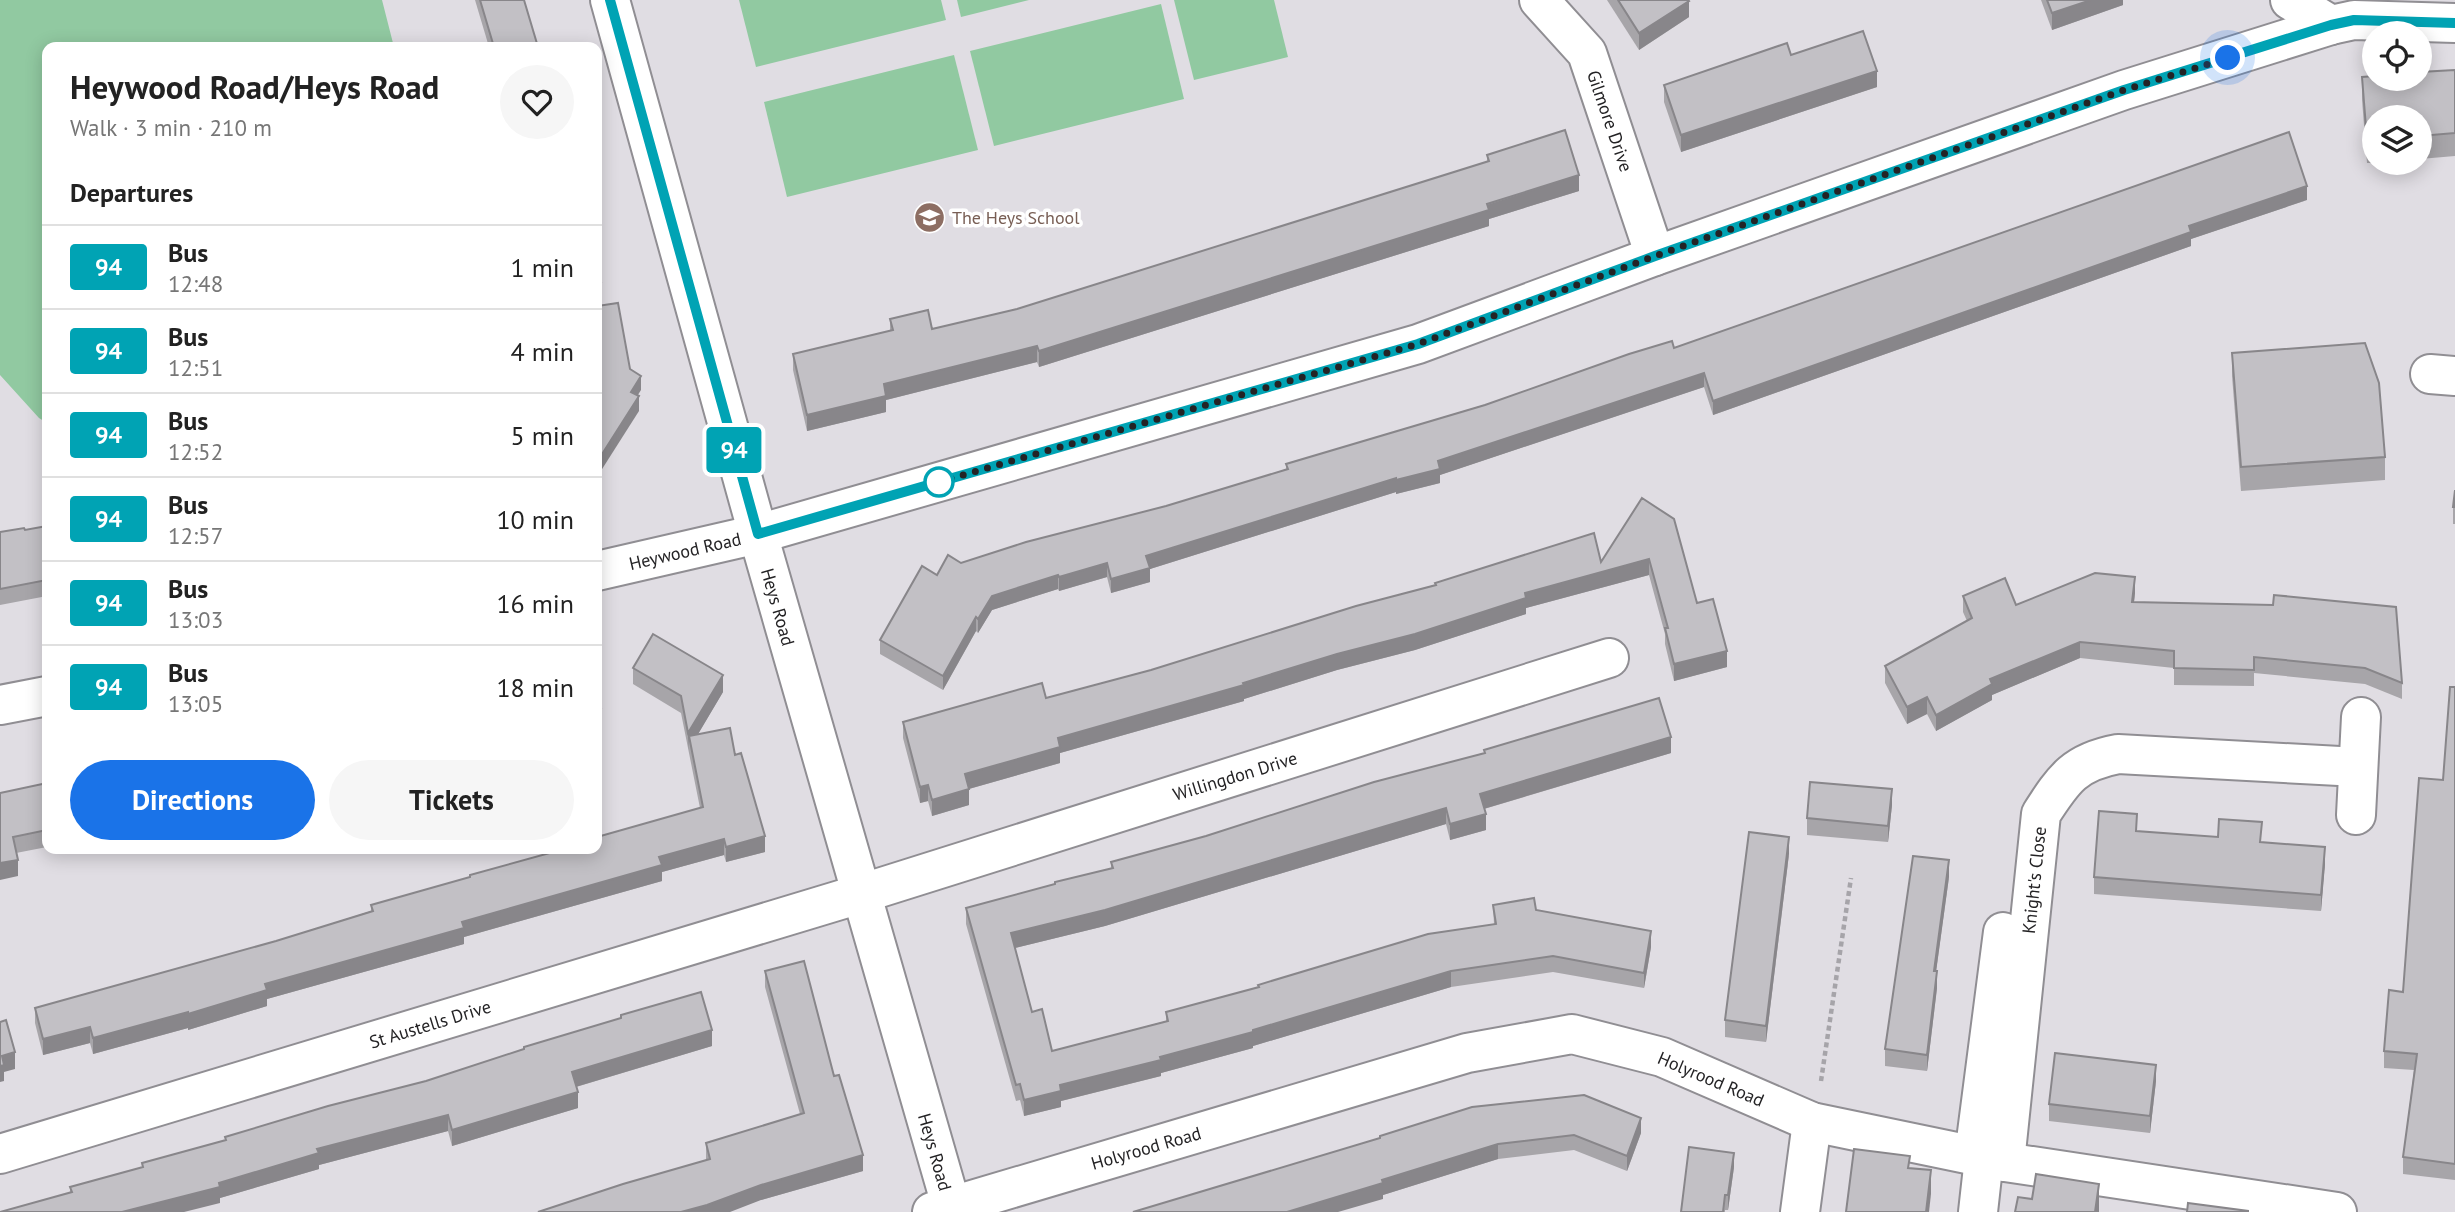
<!DOCTYPE html>
<html lang="en">
<head>
<meta charset="utf-8">
<style>
	:root { --surface:#fff; --page:#f6f6f6; --text:#222; --muted:#767676; --line:#e0e0e0; --accent:#1a73e8 }
	body { margin:0; font-family:"PT Sans",sans-serif; background:var(--page); color:var(--text); height:100vh; display:flex; flex-direction:column; font-size:26px; white-space:nowrap }
	* { box-sizing:border-box; margin:0 }
	p { font-size:23px; color:var(--muted) }
	.icon { flex:none; width:38px; height:38px; fill:none; stroke:currentColor; stroke-width:2; stroke-linecap:round; stroke-linejoin:round }
	.map { position:relative; flex:1; overflow:hidden }
	.sheet { position:absolute; left:42px; top:42px; width:560px; height:812px; display:flex; flex-direction:column; background:var(--surface); border-radius:14px; box-shadow:0 4px 18px #0003 }
	.sheet>* { flex:none }
	.badge { padding:0 14px; border-radius:5px; font-size:24px; line-height:46px }
	.controls { position:absolute; left:2362px; top:21px; display:grid; gap:14px }
	.controls a { display:grid; place-items:center; width:70px; height:70px; border-radius:50%; background:var(--surface); box-shadow:0 4px 18px #0003; font-size:35px }
	.you { position:absolute; width:35px; height:35px; margin:-18px; border:5px solid #fff; border-radius:50%; background:#1a73e8; box-shadow:0 0 0 10px #1a73e833 }
	.map>.badge { position:absolute; translate:-50% -50%; box-shadow:0 0 0 4px #fff }
	h2 { padding:0 28px; font-size:26px; line-height:63px }
	.round { display:grid; place-items:center; flex:none; width:74px; height:74px; border-radius:37px; background:var(--page) }
	.headline { display:flex; align-items:center; justify-content:space-between; height:119px; padding:0 28px }
	h1 { font-size:33px; font-weight:600; line-height:52px }
	.cta { display:flex; gap:14px; margin-top:auto; padding:14px 28px }
	.cta a { flex:1; height:80px; border-radius:42px; background:var(--accent); color:#fff; font-size:28px; font-weight:600; line-height:80px; text-align:center }
	.cta a+a { background:var(--page); color:var(--text) }
	ul { padding:0; list-style:none }
	li { display:flex; align-items:center; gap:21px; height:84px; padding:0 28px; border-top:2px solid var(--line) }
	li div { flex:1 }
	li b { display:block; font-size:26px }
	li em { font-style:normal }
	li .badge { min-width:77px; font-weight:700; text-align:center }
	.map>svg:first-child { display:block }
</style>
</head>
<body>
<div class="map">
<svg width="2455" height="1212" viewBox="0 0 2455 1212">
	<rect width="100%" height="100%" fill="#e0dde3"/>
	<g fill="#91c9a1">
		<polygon points="0,0 382,0 394,47 47,47 47,423 39,418 0,375"/>
		<polygon points="739,0 941,0 946,20 756,67"/>
		<polygon points="957,0 1029,0 961,17"/>
		<polygon points="1174,0 1274,0 1288,57 1194,80"/>
		<polygon points="1161,4 1184,99 994,146 970,51"/>
		<polygon points="954,55 978,150 787,197 764,102"/>
	</g>
	<g fill="none" stroke-linecap="round" stroke-linejoin="round">
		<defs>
			<g id="minor">
				<polyline points="610,0 758,534 953,1212"/>
				<polyline points="1539,0 1587,53 1655,256"/>
				<polyline points="2290,0 2331,25"/>
				<polyline points="2430,374 2455,376"/>
				<polyline points="597,571 758,534 1418,344 1655,256 2124,90 2331,25 2354,20 2455,23"/>
				<polyline points="0,705 47,696"/>
				<polyline points="2356,815 2361,717"/>
				<polyline points="0,1154 860,894 1609,658"/>
				<polyline points="1974,1156 2003,932"/>
				<path d="M2005 1162 2041 814C2064 778 2075 762 2118 754L2358 767"/>
				<polyline points="932,1212 1467,1053 1572,1034 1662,1057 1812,1122 2005,1162 2337,1212"/>
				<polyline points="1800,1212 1812,1122"/>
				<polyline points="1978,1212 1984,1158"/>
			</g>
		</defs>
		<use href="#minor" stroke="#908e93" stroke-width="42"/>
		<polyline stroke="#a6a4a9" stroke-width="4.5" stroke-dasharray="5 3.5" stroke-linecap="butt" points="1821,1081 1851,878"/>
		<use href="#minor" stroke="#fff" stroke-width="38"/>
	</g>
	<g fill="#a7a5a9">
		<polygon points="475,0 524,0 538,47 489,47"/>
		<polygon points="1607,0 1688,0 1689,17 1639,50"/>
		<polygon points="2041,0 2123,0 2123,5 2052,30"/>
		<polygon points="1791,55 1877,87 1681,152 1664,102 1664,85"/>
		<polygon points="2455,70 2455,156 2420,159 2420,117 2375,117 2375,163 2367,163 2362,100 2362,77"/>
		<polygon points="1487,155 1579,191 1489,219 1489,226 1039,367 1037,362 886,400 886,412 807,431 793,370 793,354 890,331 890,319 932,329 1017,309 1487,162"/>
		<polygon points="2307,200 2191,239 2191,246 1713,415 1704,387 1440,475 1440,483 1396,494 1396,492 1150,569 1150,582 1111,593 1107,577 1059,591 1058,589 992,610 978,633 976,631 943,690 880,654 880,640 937,575 961,563 1166,506 1286,470 1286,464 1674,348"/>
		<polygon points="2232,353 2385,457 2385,480 2241,491 2232,376"/>
		<polygon points="2455,490 2455,524 2453,524 2453,507"/>
		<polygon points="1642,498 1697,603 1727,667 1674,681 1665,644 1665,634 1649,575 1526,608 1526,614 1415,650 1337,670 1244,699 1244,701 1060,753 1060,763 969,789 969,805 932,816 928,801 920,803 903,738 903,722 1046,698 1601,562"/>
		<polygon points="47,526 47,596 0,605 0,532 25,530"/>
		<polygon points="2135,593 2134,602 2273,605 2402,683 2402,699 2365,684 2254,673 2254,686 2174,685 2174,668 2080,658 1992,695 1992,700 1936,731 1927,714 1907,724 1885,683 1885,666 1967,621 1963,612 1963,596 2016,605"/>
		<polygon points="633,668 723,692 698,734 735,755 765,852 726,862 724,855 662,872 662,881 464,937 464,944 267,999 267,1006 188,1030 188,1028 93,1054 90,1043 43,1055 35,1023 35,1008 276,941 371,911 371,905 470,877 700,808 681,713 633,684"/>
		<polygon points="2455,687 2455,1180 2403,1174 2403,1157 2414,1070 2384,1068 2384,1051 2403,992 2443,780"/>
		<polygon points="1484,750 1671,753 1484,809 1486,830 1450,840 1446,824 1105,926 1015,948 1032,1012 1052,1051 1166,1021 1166,1012 1258,987 1258,985 1494,924 1493,905 1536,910 1651,947 1644,988 1553,972 1451,987 1253,1046 1253,1048 1161,1073 1161,1076 1061,1101 1061,1107 1024,1116 1020,1100 1016,1101 966,924 966,908 1111,869 1111,862 1206,836 1484,753"/>
		<polygon points="47,783 47,847 16,853 18,876 0,793"/>
		<polygon points="1892,805 1888,842 1807,835 1807,818"/>
		<polygon points="2137,831 2261,842 2325,864 2321,911 2094,894 2094,877"/>
		<polygon points="1789,854 1766,1042 1725,1037 1725,1020"/>
		<polygon points="1949,877 1936,971 1937,988 1927,1071 1885,1066 1885,1049"/>
		<polygon points="765,971 834,1076 863,1171 761,1200 706,1160 706,1143 800,1114 765,987"/>
		<polygon points="621,1015 712,1046 576,1087 578,1108 452,1146 448,1131 319,1165 319,1169 220,1198 220,1203 70,1192 70,1187 142,1167 142,1163 225,1140 225,1137 426,1081 524,1050 524,1047 621,1018"/>
		<polygon points="2156,1081 2150,1133 2049,1121 2049,1104"/>
		<polygon points="1641,1133 1627,1171 1574,1150 1498,1159 1383,1195 1383,1199 1380,1139"/>
		<polygon points="1734,1167 1728,1210 1725,1210 1725,1212 1681,1212"/>
	</g>
	<g fill="#88868a">
		<polygon points="2091,0 2123,0 2123,5 2052,30 2052,13"/>
		<polygon points="1689,1 1689,17 1639,50 1639,33"/>
		<polygon points="1877,71 1877,87 1681,152 1681,135"/>
		<polygon points="1579,175 1579,191 1489,219 1489,226 1039,367 1039,351"/>
		<polygon points="2307,186 2307,200 2191,239 2191,246 1713,415 1713,401 2189,226"/>
		<polygon points="601,282 601,298 597,299 597,283"/>
		<polygon points="1037,346 1037,362 886,400 886,412 807,431 807,415 884,384"/>
		<polygon points="1704,373 1704,387 1440,475 1440,483 1396,494 1396,480 1438,461"/>
		<polygon points="641,376 641,390 631,406 631,392"/>
		<polygon points="639,396 639,411 597,477 597,462"/>
		<polygon points="1396,478 1396,492 1150,569 1150,582 1111,593 1111,579 1146,556"/>
		<polygon points="1649,559 1649,575 1526,608 1526,614 1415,650 1337,670 1244,699 1244,701 1060,753 1060,763 965,790 965,774 1058,738 1243,683 1525,593"/>
		<polygon points="1107,563 1107,577 1059,591 1059,577"/>
		<polygon points="1058,575 1058,589 992,610 978,633 978,619 992,596"/>
		<polygon points="2135,577 2135,593 2132,619 2132,602"/>
		<polygon points="976,617 976,631 943,690 943,676"/>
		<polygon points="2080,642 2080,658 1992,695 1992,700 1936,731 1936,715 1990,679"/>
		<polygon points="1727,651 1727,667 1674,681 1674,664"/>
		<polygon points="723,675 723,692 691,746 689,736 688,750 688,733"/>
		<polygon points="1927,697 1927,714 1907,724 1907,707"/>
		<polygon points="601,708 601,724 597,725 597,709"/>
		<polygon points="1671,737 1671,753 1480,810 1480,794"/>
		<polygon points="928,785 928,801 920,803 920,787"/>
		<polygon points="969,789 969,805 932,816 932,800"/>
		<polygon points="1892,789 1892,805 1888,842 1888,826"/>
		<polygon points="1446,808 1446,824 1105,926 1011,949 1011,933"/>
		<polygon points="1486,814 1486,830 1450,840 1450,824"/>
		<polygon points="765,836 765,852 726,862 726,847"/>
		<polygon points="1789,837 1789,854 1766,1042 1766,1026"/>
		<polygon points="724,839 724,855 662,872 662,881 464,937 464,944 267,999 267,1006 188,1030 188,1014 265,984 462,922 659,857"/>
		<polygon points="2325,847 2325,864 2321,911 2321,895"/>
		<polygon points="18,860 18,876 0,880 0,863"/>
		<polygon points="1949,860 1949,877 1934,987 1934,971"/>
		<polygon points="1651,931 1651,947 1644,988 1644,973"/>
		<polygon points="1451,971 1451,987 1253,1046 1253,1048 1161,1073 1161,1076 1061,1101 1061,1107 1024,1116 1024,1100 1060,1085 1253,1030"/>
		<polygon points="1937,971 1937,988 1927,1071 1927,1055"/>
		<polygon points="188,1012 188,1028 93,1054 93,1038"/>
		<polygon points="90,1027 90,1043 43,1055 43,1039"/>
		<polygon points="712,1030 712,1046 572,1088 572,1072"/>
		<polygon points="15,1052 15,1069 4,1072 4,1081 0,1082 0,1066 2,1056"/>
		<polygon points="2156,1065 2156,1081 2150,1133 2150,1116"/>
		<polygon points="578,1092 578,1108 452,1146 452,1130"/>
		<polygon points="448,1115 448,1131 319,1165 319,1169 220,1198 220,1203 184,1212 122,1212 219,1183 317,1149"/>
		<polygon points="1641,1118 1641,1133 1627,1171 1627,1156"/>
		<polygon points="1498,1144 1498,1159 1383,1195 1383,1199 1338,1212 1287,1212 1382,1180"/>
		<polygon points="1734,1153 1734,1167 1728,1210 1728,1195"/>
		<polygon points="863,1155 863,1171 761,1200 730,1212 681,1212 761,1185"/>
		<polygon points="1931,1170 1931,1194 1929,1212 1926,1212"/>
		<polygon points="2099,1184 2099,1212 2095,1212"/>
	</g>
	<g fill="#c2c0c5" stroke="#88868a" stroke-width="2">
		<polygon points="480,0 524,0 538,47 494,47"/>
		<polygon points="1618,0 1688,0 1689,1 1639,33"/>
		<polygon points="2047,0 2091,0 2052,13"/>
		<polygon points="1863,31 1877,71 1681,135 1664,85 1787,43 1791,55"/>
		<polygon points="2455,70 2455,133 2420,136 2420,117 2375,117 2375,139 2367,140 2362,77 2375,76 2375,79 2420,79 2420,72"/>
		<polygon points="1565,130 1579,175 1487,204 1489,210 1039,351 1037,346 884,384 886,396 807,415 793,354 893,330 890,319 928,310 932,329 1017,309 1489,161 1487,155"/>
		<polygon points="2289,132 2307,186 2189,226 2191,232 1713,401 1704,373 1438,461 1440,469 1396,480 1396,478 1146,556 1150,568 1111,579 1107,563 1059,577 1058,575 992,596 978,619 976,617 943,676 880,640 922,566 937,575 948,555 961,563 1026,542 1166,506 1288,469 1286,464 1485,405 1629,354 1672,341 1674,348"/>
		<polygon points="597,264 601,282 597,283"/>
		<polygon points="618,303 630,369 641,376 631,392 639,396 597,462 597,385 599,382 597,373 597,306"/>
		<polygon points="2365,343 2379,383 2385,457 2241,467 2232,353"/>
		<polygon points="2455,490 2455,507 2453,507"/>
		<polygon points="1642,498 1674,519 1697,603 1713,599 1727,651 1674,664 1665,628 1668,628 1649,559 1525,593 1526,598 1415,634 1337,654 1243,683 1244,685 1058,738 1060,747 965,774 969,789 932,800 928,785 920,787 903,722 1042,683 1046,698 1151,670 1356,606 1436,585 1435,583 1594,533 1601,562"/>
		<polygon points="47,526 47,580 0,589 0,532 24,528 25,530"/>
		<polygon points="2095,573 2135,577 2132,602 2273,605 2274,595 2396,607 2402,683 2365,668 2254,657 2254,670 2174,668 2174,651 2080,642 1990,679 1992,684 1936,715 1927,697 1907,707 1885,666 1972,618 1963,596 2005,578 2016,605"/>
		<polygon points="653,634 723,675 688,733 681,696 633,668"/>
		<polygon points="2450,687 2455,687 2455,1164 2403,1157 2417,1054 2384,1051 2389,990 2403,992 2419,778 2443,780"/>
		<polygon points="597,689 601,708 597,709"/>
		<polygon points="1659,698 1671,737 1480,794 1486,814 1450,824 1446,808 1105,910 1011,933 1032,1012 1042,1009 1052,1051 1168,1021 1166,1012 1259,987 1258,985 1428,934 1496,924 1493,905 1534,898 1536,910 1651,931 1644,973 1553,956 1451,971 1253,1030 1253,1032 1160,1057 1161,1060 1060,1085 1061,1091 1024,1100 1020,1084 1016,1085 966,908 1055,884 1055,882 1113,868 1111,862 1206,836 1374,782 1485,753 1484,750"/>
		<polygon points="730,728 735,755 741,753 765,836 726,847 724,839 659,857 662,865 462,922 464,928 265,984 267,990 188,1014 188,1012 93,1038 90,1027 43,1039 35,1008 276,941 373,911 371,905 470,877 470,875 564,849 597,849 597,837 703,807 689,736"/>
		<polygon points="1810,782 1892,789 1888,826 1807,818"/>
		<polygon points="47,783 47,830 13,837 18,860 0,863 0,793"/>
		<polygon points="2099,811 2137,814 2136,831 2218,837 2219,819 2262,822 2260,842 2325,847 2321,895 2094,877"/>
		<polygon points="1749,832 1789,837 1766,1026 1725,1020"/>
		<polygon points="1913,856 1949,860 1934,971 1937,971 1927,1055 1885,1049"/>
		<polygon points="804,961 834,1076 839,1075 863,1155 761,1185 707,1205 681,1212 538,1212 623,1184 710,1159 706,1143 804,1113 765,971"/>
		<polygon points="701,992 712,1030 572,1072 578,1092 452,1130 448,1115 317,1149 319,1153 219,1183 220,1187 122,1212 0,1212 72,1192 70,1187 143,1167 142,1163 226,1140 225,1137 328,1106 426,1081 524,1049 524,1047 621,1018 621,1015"/>
		<polygon points="6,1020 15,1052 2,1056 4,1065 0,1066 0,1022"/>
		<polygon points="2055,1053 2156,1065 2150,1116 2049,1104"/>
		<polygon points="1584,1095 1641,1118 1627,1156 1574,1135 1498,1144 1382,1180 1383,1183 1287,1212 1133,1212 1380,1138 1380,1136 1472,1107"/>
		<polygon points="1689,1147 1734,1153 1728,1195 1725,1195 1723,1212 1681,1212"/>
		<polygon points="1854,1149 1910,1156 1908,1168 1931,1170 1926,1212 1846,1212"/>
		<polygon points="2036,1174 2099,1184 2095,1212 2015,1212 2018,1197 2032,1199"/>
		<polygon points="2188,1203 2248,1211 2248,1212 2187,1212"/>
	</g>
	<g fill="none" stroke-linecap="round" stroke-linejoin="round">
		<defs>
			<polyline id="line" points="610,0 758,534 1418,344 1655,256 2124,90 2331,25 2354,20 2455,23"/>
		</defs>
		<use href="#line" stroke="#fff" stroke-width="16"/>
		<use href="#line" stroke="#00a3b4" stroke-width="10"/>
		<polyline stroke="#242325" stroke-width="7" stroke-dasharray="0 12.6" points="939,482 1418,344 1655,256 2124,90 2228,58"/>
	</g>
	<defs>
		<symbol id="school-disc" viewBox="-11 -11 22 22"><circle r="9.5" fill="#8d6e63" stroke="#fff"/><path d="M0-5L7-2L0 1L-7-2ZM-4 1L0 2.5L4 1V4Q0 6-4 4Z" fill="#fff"/></symbol>
	</defs>
	<g fill-rule="evenodd">
		<use href="#school-disc" x="912" y="200" width="35" height="35"/>
	</g>
	<circle fill="#fff" stroke="#00a3b4" stroke-width="3.5" cx="939" cy="482" r="14"/>
	<g text-anchor="middle" dominant-baseline="central" stroke-width="7" stroke-linejoin="round" paint-order="stroke">
		<g font-size="18" fill="#242325" stroke="#fff">
			<text transform="translate(1610 121) rotate(71)">Gilmore Drive</text>
			<text transform="translate(685 551) rotate(-13)">Heywood Road</text>
			<text transform="translate(778 607) rotate(74)">Heys Road</text>
			<text transform="translate(1235 776) rotate(-17)">Willingdon Drive</text>
			<text transform="translate(2034 880) rotate(-84)">Knight's Close</text>
			<text transform="translate(430 1024) rotate(-17)">St Austells Drive</text>
			<text transform="translate(1711 1079) rotate(23)">Holyrood Road</text>
			<text transform="translate(1146 1148) rotate(-16)">Holyrood Road</text>
			<text transform="translate(935 1152) rotate(74)">Heys Road</text>
		</g>
		<g font-size="18" fill="#785e54" stroke="#fff" text-anchor="start">
			<text x="952" y="217">The Heys School</text>
		</g>
	</g>
</svg>
<div class="controls">
<a><svg class="icon" aria-label="locate" viewBox="0 0 24 24"><circle cx="12" cy="12" r="6"/><path d="M12 2v4M12 18v4M2 12h4M18 12h4"/></svg></a>
<a><svg class="icon" aria-label="layers" viewBox="0 0 24 24"><path d="M12 4l9 5-9 5-9-5zM3 14l9 5 9-5"/></svg></a>
</div>
<div class="you" style="left:2228px;top:58px"></div>
<b class="badge" style="left:734px;top:450px;background:#00a3b4;color:#fff">94</b>
<section class="sheet">
<div class="headline"><div><h1>Heywood Road/Heys Road</h1><p>Walk · 3 min · 210 m</p></div><a class="round"><svg class="icon" aria-label="heart" viewBox="0 0 24 24"><path d="M12 20l-8-8c-3-5 5-10 8-4 3-6 11-1 8 4z"/></svg></a></div>
<h2>Departures</h2>
<ul>
<li><span class="badge" style="background:#00a3b4;color:#fff">94</span><div><b>Bus</b><p>12:48</p></div><em>1 min</em></li>
<li><span class="badge" style="background:#00a3b4;color:#fff">94</span><div><b>Bus</b><p>12:51</p></div><em>4 min</em></li>
<li><span class="badge" style="background:#00a3b4;color:#fff">94</span><div><b>Bus</b><p>12:52</p></div><em>5 min</em></li>
<li><span class="badge" style="background:#00a3b4;color:#fff">94</span><div><b>Bus</b><p>12:57</p></div><em>10 min</em></li>
<li><span class="badge" style="background:#00a3b4;color:#fff">94</span><div><b>Bus</b><p>13:03</p></div><em>16 min</em></li>
<li><span class="badge" style="background:#00a3b4;color:#fff">94</span><div><b>Bus</b><p>13:05</p></div><em>18 min</em></li>
</ul>
<div class="cta"><a>Directions</a><a>Tickets</a></div>
</section>
</div>
</body>
</html>
